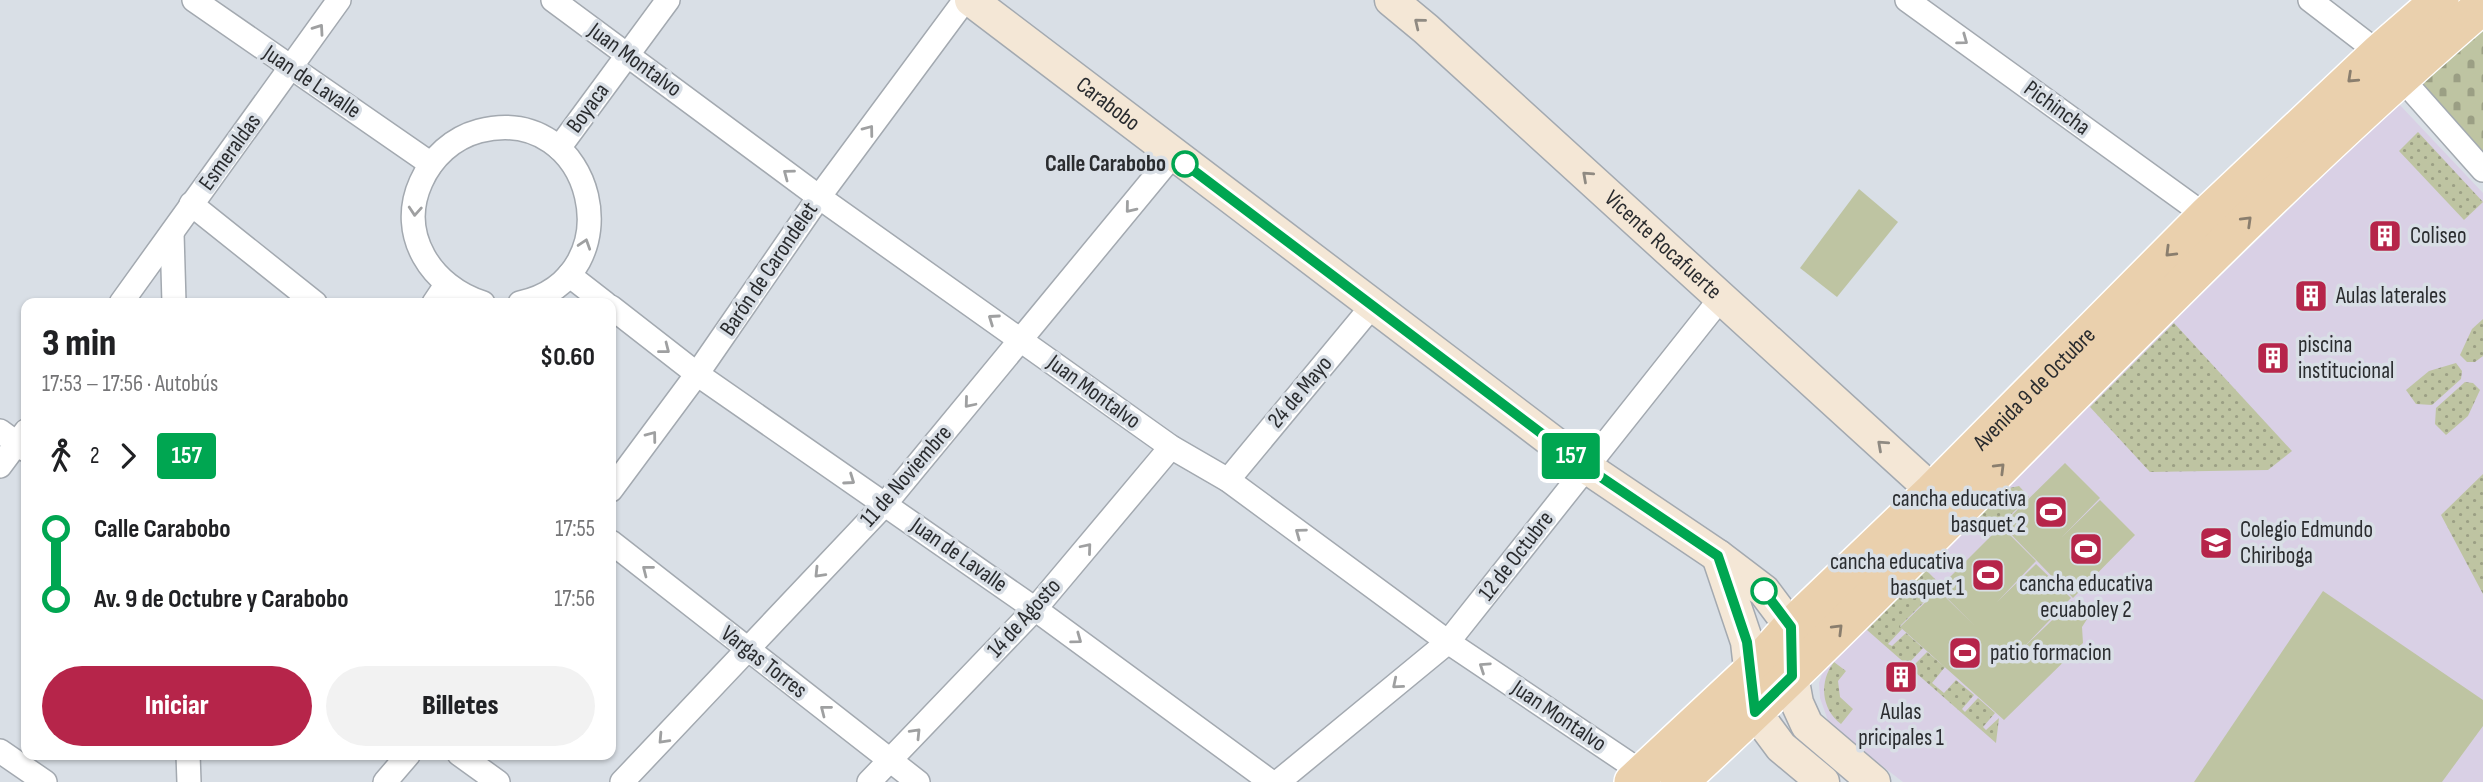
<!DOCTYPE html>
<html lang="es">
<head>
<meta charset="utf-8">
<style>
	:root { --surface:#fff; --page:#f2f2f2; --text:#202124; --muted:#757577; --accent:#b6254a }
	body { margin:0; font-family:"Sofia Sans Condensed",sans-serif; background:var(--page); color:var(--text); height:100vh; display:flex; flex-direction:column; font-size:26px; white-space:nowrap }
	* { box-sizing:border-box; margin:0 }
	p { font-size:23px; color:var(--muted) }
	.icon { flex:none; width:38px; height:38px; fill:none; stroke:currentColor; stroke-width:2; stroke-linecap:round; stroke-linejoin:round }
	.map { position:relative; flex:1; overflow:hidden }
	.side { position:absolute; left:21px; top:298px; width:595px; height:462px; display:flex; flex-direction:column; background:var(--surface); border-radius:14px; box-shadow:0 2px 5px #0004 }
	.side>* { flex:none }
	.badge { padding:0 14px; border-radius:5px; font-size:24px; line-height:46px }
	.map>.badge { position:absolute; translate:-50% -50%; box-shadow:0 0 0 4px #fff }
	.legs { display:flex; align-items:center; gap:10px; height:77px; padding:0 21px; font-size:23px }
	.legs p { margin-inline-start:auto }
	.summary { display:flex; align-items:center; justify-content:space-between; height:119px; padding:0 21px }
	h1 { font-size:38px; font-weight:800; line-height:52px }
	.action { display:flex; gap:14px; margin-top:auto; padding:14px 21px }
	.action a { flex:1; height:80px; border-radius:42px; background:var(--accent); color:#fff; font-size:28px; font-weight:800; line-height:80px; text-align:center }
	.action a+a { background:var(--page); color:var(--text) }
	ul { padding:0 21px; list-style:none }
	li { display:flex; align-items:center; gap:24px; height:70px; font-size:26px }
	li i { display:grid; place-items:center; width:10px; height:100%; margin:0 9px; background:currentColor }
	li i::after { content:''; width:18px; height:18px; margin:-9px; border:5px solid; border-radius:50%; background:var(--surface) }
	li p { margin-inline-start:auto }
	li:first-child i { background:linear-gradient(#0000 50%,currentColor 0) }
	li:last-child i { background:linear-gradient(currentColor 50%,#0000 0) }
	.map>svg:first-child { display:block }
</style>
</head>
<body>
<div class="map">
<svg width="2483" height="782" viewBox="0 0 2483 782">
	<defs>
		<pattern id="grass-dots" width="8" height="8" patternUnits="userSpaceOnUse" patternTransform="scale(1.75)"><rect width="8" height="8" fill="#bec4a2"/><path d="M2 2h.1M6 6h.1" fill="none" stroke="#9b9f84" stroke-width="1.8" stroke-linecap="round"/></pattern>
		<pattern id="cemetery-stones" width="16" height="16" patternUnits="userSpaceOnUse" patternTransform="scale(1.75)"><rect width="16" height="16" fill="#bec4a2"/><path d="M2 7V4a2 2 0 0 1 4 0v3zM10 15v-3a2 2 0 0 1 4 0v3z" fill="#9b9f84"/></pattern>
	</defs>
	<rect width="100%" height="100%" fill="#d9dfe6"/>
	<polygon fill="#d9d0e5" points="2398,103 2483,193 2483,782 1903,782 1830,726 1820,698 1819,683 1824,668 2087,406"/>
	<g fill="url(#grass-dots)">
		<polygon points="2418,132 2483,202 2464,220 2399,151"/>
		<polygon points="2483,319 2483,356 2475,362 2467,362 2460,355 2472,329"/>
		<polygon points="2174,323 2292,451 2268,470 2150,472 2090,407"/>
		<polygon points="2456,363 2462,371 2461,379 2432,405 2416,404 2406,390 2429,371"/>
		<polygon points="2465,382 2473,383 2480,390 2468,416 2446,435 2435,424 2436,408"/>
		<polygon points="2483,474 2483,594 2441,515"/>
		<polygon points="2019,486 2029,497 1987,538 1972,523 2005,489"/>
		<polygon points="1926,570 1941,585 1900,626 1902,629 1888,644 1892,646 1906,633 1923,648 1909,663 1912,667 1927,652 1945,667 1932,683 1944,693 1956,680 1974,695 1962,709 1965,712 1978,698 1995,713 1983,727 1986,730 1999,718 1996,743 1867,630"/>
		<path d="M1834 662 1846 671 1838 681 1840 697 1853 709 1841 724C1821 709 1819 681 1834 662Z"/>
	</g>
	<polygon fill="url(#cemetery-stones)" points="2483,17 2483,161 2406,84"/>
	<g fill="#bec4a2">
		<polygon points="1859,189 1898,222 1837,297 1800,268"/>
		<polygon points="2065,463 2100,498 2061,538 2100,500 2135,535 2073,598 2002,525"/>
		<polygon points="2001,526 2036,561 1997,602 2036,564 2071,598 2021,650 2072,601 2089,616 2082,627 2083,643 2004,720 1900,627 1938,590 1974,625 1938,589"/>
		<polygon points="2323,591 2483,700 2483,726 2442,782 2194,782"/>
	</g>
	<g fill="none" stroke-linecap="round" stroke-linejoin="round">
		<defs>
			<g id="minor">
				<polyline points="194,0 431,164"/>
				<polyline points="553,0 819,197 1171,447 1228,480 1448,642 1643,773"/>
				<polyline points="1907,0 2206,216"/>
				<polyline points="2310,0 2379,53 2483,170"/>
				<polyline points="559,148 668,0"/>
				<polyline points="191,204 315,303"/>
				<polyline points="172,233 174,303"/>
				<polyline points="569,275 605,303"/>
				<polyline points="121,303 339,0"/>
				<polyline points="434,303 446,285"/>
				<path d="M483 303C432 287 397 235 421 182 432 157 453 138 479 131 595 101 636 277 520 303"/>
				<polyline points="611,307 697,374 1035,609 1271,782"/>
				<polyline points="0,431 26,450"/>
				<polyline points="0,466 26,431"/>
				<polyline points="1228,480 1373,305"/>
				<polyline points="611,490 697,374 819,197 965,0"/>
				<polyline points="611,542 918,782"/>
				<polyline points="0,751 45,782"/>
				<polyline points="188,754 189,782"/>
				<polyline points="459,754 498,782"/>
				<polyline points="385,782 409,754"/>
				<polyline points="622,782 885,504 1173,155"/>
				<polyline points="869,782 1035,609 1171,447"/>
				<polyline points="1278,782 1448,642 1721,298"/>
			</g>
			<g id="secondary">
				<path id="s1" d="M971 0 1586 467 1718 556 1764 591 1791 627 1792 676 1797 703 1807 725 1874 782"/>
				<path id="s2" d="M1391 0 1426 29 1933 491"/>
				<polyline points="1718,556 1747,642 1755,712 1781,747 1823,782"/>
			</g>
			<g id="primary">
				<path id="s3" d="M1633 782 1752 671 1791 627 1933 491 2206 216 2379 53 2440 0"/>
				<path d="M1679 782C1953 530 2199 248 2483 5"/>
			</g>
		</defs>
		<use href="#minor" stroke="#a3a9b0" stroke-width="26"/>
		<use href="#secondary" stroke="#a3a9b0" stroke-width="35"/>
		<use href="#primary" stroke="#fff" stroke-width="40"/>
		<use href="#minor" stroke="#fff" stroke-width="23"/>
		<use href="#secondary" stroke="#f4e7d6" stroke-width="32"/>
		<use href="#primary" stroke="#ead0ad" stroke-width="37"/>
	</g>
	<defs><path id="oneway-chevron" d="M-2-3.5L2.5 0L-2 3.5" fill="none" stroke-width="1.6" stroke-linecap="round" stroke-linejoin="round" transform="scale(1.75)"/></defs>
	<g stroke="#8f8a82">
		<use href="#oneway-chevron" transform="translate(1419 23) rotate(-141)"/>
		<use href="#oneway-chevron" transform="translate(1587 176) rotate(-138)"/>
		<use href="#oneway-chevron" transform="translate(1882 445) rotate(-138)"/>
	</g>
	<g stroke="#9fa0a1">
		<use href="#oneway-chevron" transform="translate(319 29) rotate(-55)"/>
		<use href="#oneway-chevron" transform="translate(1963 40) rotate(36)"/>
		<use href="#oneway-chevron" transform="translate(869 130) rotate(-53)"/>
		<use href="#oneway-chevron" transform="translate(788 174) rotate(-143)"/>
		<use href="#oneway-chevron" transform="translate(1130 208) rotate(129)"/>
		<use href="#oneway-chevron" transform="translate(415 211) rotate(94)"/>
		<use href="#oneway-chevron" transform="translate(585 244) rotate(-72)"/>
		<use href="#oneway-chevron" transform="translate(993 319) rotate(-145)"/>
		<use href="#oneway-chevron" transform="translate(665 349) rotate(38)"/>
		<use href="#oneway-chevron" transform="translate(969 403) rotate(130)"/>
		<use href="#oneway-chevron" transform="translate(652 436) rotate(-53)"/>
		<use href="#oneway-chevron" transform="translate(850 480) rotate(35)"/>
		<use href="#oneway-chevron" transform="translate(1300 533) rotate(-144)"/>
		<use href="#oneway-chevron" transform="translate(1087 548) rotate(-50)"/>
		<use href="#oneway-chevron" transform="translate(647 570) rotate(-142)"/>
		<use href="#oneway-chevron" transform="translate(819 573) rotate(134)"/>
		<use href="#oneway-chevron" transform="translate(1077 639) rotate(36)"/>
		<use href="#oneway-chevron" transform="translate(1484 667) rotate(-146)"/>
		<use href="#oneway-chevron" transform="translate(1397 684) rotate(140)"/>
		<use href="#oneway-chevron" transform="translate(825 710) rotate(-142)"/>
		<use href="#oneway-chevron" transform="translate(916 733) rotate(-46)"/>
		<use href="#oneway-chevron" transform="translate(663 739) rotate(133)"/>
	</g>
	<g stroke="#8a7e6e">
		<use href="#oneway-chevron" transform="translate(2352 78) rotate(137)"/>
		<use href="#oneway-chevron" transform="translate(2247 221) rotate(-44)"/>
		<use href="#oneway-chevron" transform="translate(2170 252) rotate(135)"/>
		<use href="#oneway-chevron" transform="translate(2000 468) rotate(-45)"/>
		<use href="#oneway-chevron" transform="translate(1838 629) rotate(-45)"/>
	</g>
	<g fill="none" stroke-linecap="round" stroke-linejoin="round">
		<defs>
			<polyline id="line-1" points="1185,164 1586,467 1718,556 1747,642 1755,712 1792,676 1791,627 1764,591"/>
		</defs>
		<use href="#line-1" stroke="#fff" stroke-width="16"/>
		<use href="#line-1" stroke="#00a651" stroke-width="10"/>
	</g>
	<defs>
		<symbol id="building-square" viewBox="-11 -11 22 22"><rect x="-9" y="-9" width="18" height="18" rx="4" fill="#b6254a" stroke="#d9dfe6"/><path d="M-4-6H4V6H1V3H-1V6H-4ZM-2.5-4.3h1.7v1.8h-1.7ZM.8-4.3h1.7v1.8H.8ZM-2.5-1h1.7V.8h-1.7ZM.8-1h1.7V.8H.8Z" fill="#fff"/></symbol>
		<symbol id="stadium-square" viewBox="-11 -11 22 22"><rect x="-9" y="-9" width="18" height="18" rx="4" fill="#b6254a" stroke="#d9dfe6"/><path d="M0-5a6.5 5 0 1 0 0 10a6.5 5 0 1 0 0-10ZM-3.5-1.8h7v3.6h-7Z" fill="#fff"/></symbol>
		<symbol id="university-square" viewBox="-11 -11 22 22"><rect x="-9" y="-9" width="18" height="18" rx="4" fill="#b6254a" stroke="#d9dfe6"/><path d="M0-5L7-2L0 1L-7-2ZM-4 1L0 2.5L4 1V4Q0 6-4 4Z" fill="#fff"/></symbol>
	</defs>
	<g fill-rule="evenodd">
		<use href="#building-square" x="2366" y="217" width="38" height="38"/>
		<use href="#building-square" x="2292" y="277" width="38" height="38"/>
		<use href="#building-square" x="2254" y="339" width="38" height="38"/>
		<use href="#stadium-square" x="2032" y="493" width="38" height="38"/>
		<use href="#university-square" x="2197" y="524" width="38" height="38"/>
		<use href="#stadium-square" x="2067" y="530" width="38" height="38"/>
		<use href="#stadium-square" x="1969" y="556" width="38" height="38"/>
		<use href="#stadium-square" x="1946" y="634" width="38" height="38"/>
		<use href="#building-square" x="1882" y="658" width="38" height="38"/>
	</g>
	<g fill="#fff" stroke="#00a651" stroke-width="3.5">
		<circle cx="1185" cy="164" r="12"/>
		<circle cx="1764" cy="591" r="12"/>
	</g>
	<g text-anchor="middle" dominant-baseline="central" stroke-width="7" stroke-linejoin="round" paint-order="stroke">
		<g font-size="23" fill="#2a2c2f" stroke="#d9dfe6">
			<text transform="translate(635 60) rotate(36)">Juan Montalvo</text>
			<text transform="translate(312 82) rotate(34)">Juan de Lavalle</text>
			<text stroke="none"><textPath href="#s1" startOffset="172">Carabobo</textPath></text>
			<text transform="translate(588 108) rotate(-54)">Boyaca</text>
			<text transform="translate(2057 108) rotate(36)">Pichincha</text>
			<text transform="translate(230 152) rotate(-54)">Esmeraldas</text>
			<text stroke="none"><textPath href="#s2" startOffset="366">Vicente Rocafuerte</textPath></text>
			<text transform="translate(769 269) rotate(-56)">Barón de Carondelet</text>
			<text stroke="none"><textPath href="#s3" startOffset="562">Avenida 9 de Octubre</textPath></text>
			<text transform="translate(1094 392) rotate(36)">Juan Montalvo</text>
			<text transform="translate(1300 392) rotate(-50)">24 de Mayo</text>
			<text transform="translate(906 476) rotate(-49)">11 de Noviembre</text>
			<text transform="translate(959 555) rotate(35)">Juan de Lavalle</text>
			<text transform="translate(1516 556) rotate(-52)">12 de Octubre</text>
			<text transform="translate(1024 618) rotate(-48)">14 de Agosto</text>
			<text transform="translate(764 662) rotate(38)">Vargas Torres</text>
			<text transform="translate(1559 716) rotate(34)">Juan Montalvo</text>
		</g>
		<g font-size="23" font-weight="bold" fill="#2a2c2f" stroke="#d9dfe6" text-anchor="end">
			<text x="1166" y="164">Calle Carabobo</text>
		</g>
		<g font-size="23" fill="#2a2c2f" stroke="#d9dfe6" text-anchor="start">
			<text x="2410" y="236">Coliseo</text>
			<text x="2336" y="296">Aulas laterales</text>
			<text x="2298" y="345">piscina<tspan x="2298" dy="26">institucional</tspan></text>
			<text x="2026" y="499" text-anchor="end">cancha educativa<tspan x="2026" dy="26">basquet 2</tspan></text>
			<text x="2240" y="530">Colegio Edmundo<tspan x="2240" dy="26">Chiriboga</tspan></text>
			<text x="1964" y="562" text-anchor="end">cancha educativa<tspan x="1964" dy="26">basquet 1</tspan></text>
			<text x="2086" y="584" text-anchor="middle">cancha educativa<tspan x="2086" dy="26">ecuaboley 2</tspan></text>
			<text x="1990" y="653">patio formacion</text>
			<text x="1901" y="712" text-anchor="middle">Aulas<tspan x="1901" dy="26">pricipales 1</tspan></text>
		</g>
	</g>
</svg>
<b class="badge" style="left:1571px;top:456px;background:#00a651;color:#fff">157</b>
<section class="side">
<div class="summary"><div><h1>3 min</h1><p>17:53 – 17:56 · Autobús</p></div><b>$0.60</b></div>
<div class="legs"><svg class="icon" aria-label="walk" viewBox="0 0 24 24"><circle cx="13" cy="4" r="2"/><path d="M13 8l-2 6 4 7M11 14l-3 7M7 12l3-4h3l4 4"/></svg>2<svg class="icon" aria-label="forward" viewBox="0 0 24 24"><path d="M9 5l7 7-7 7"/></svg><b class="badge" style="background:#00a651;color:#fff">157</b></div>
<ul>
<li><i style="color:#00a651"></i><b>Calle Carabobo</b><p>17:55</p></li>
<li><i style="color:#00a651"></i><b>Av. 9 de Octubre y Carabobo</b><p>17:56</p></li>
</ul>
<div class="action"><a>Iniciar</a><a>Billetes</a></div>
</section>
</div>
</body>
</html>
